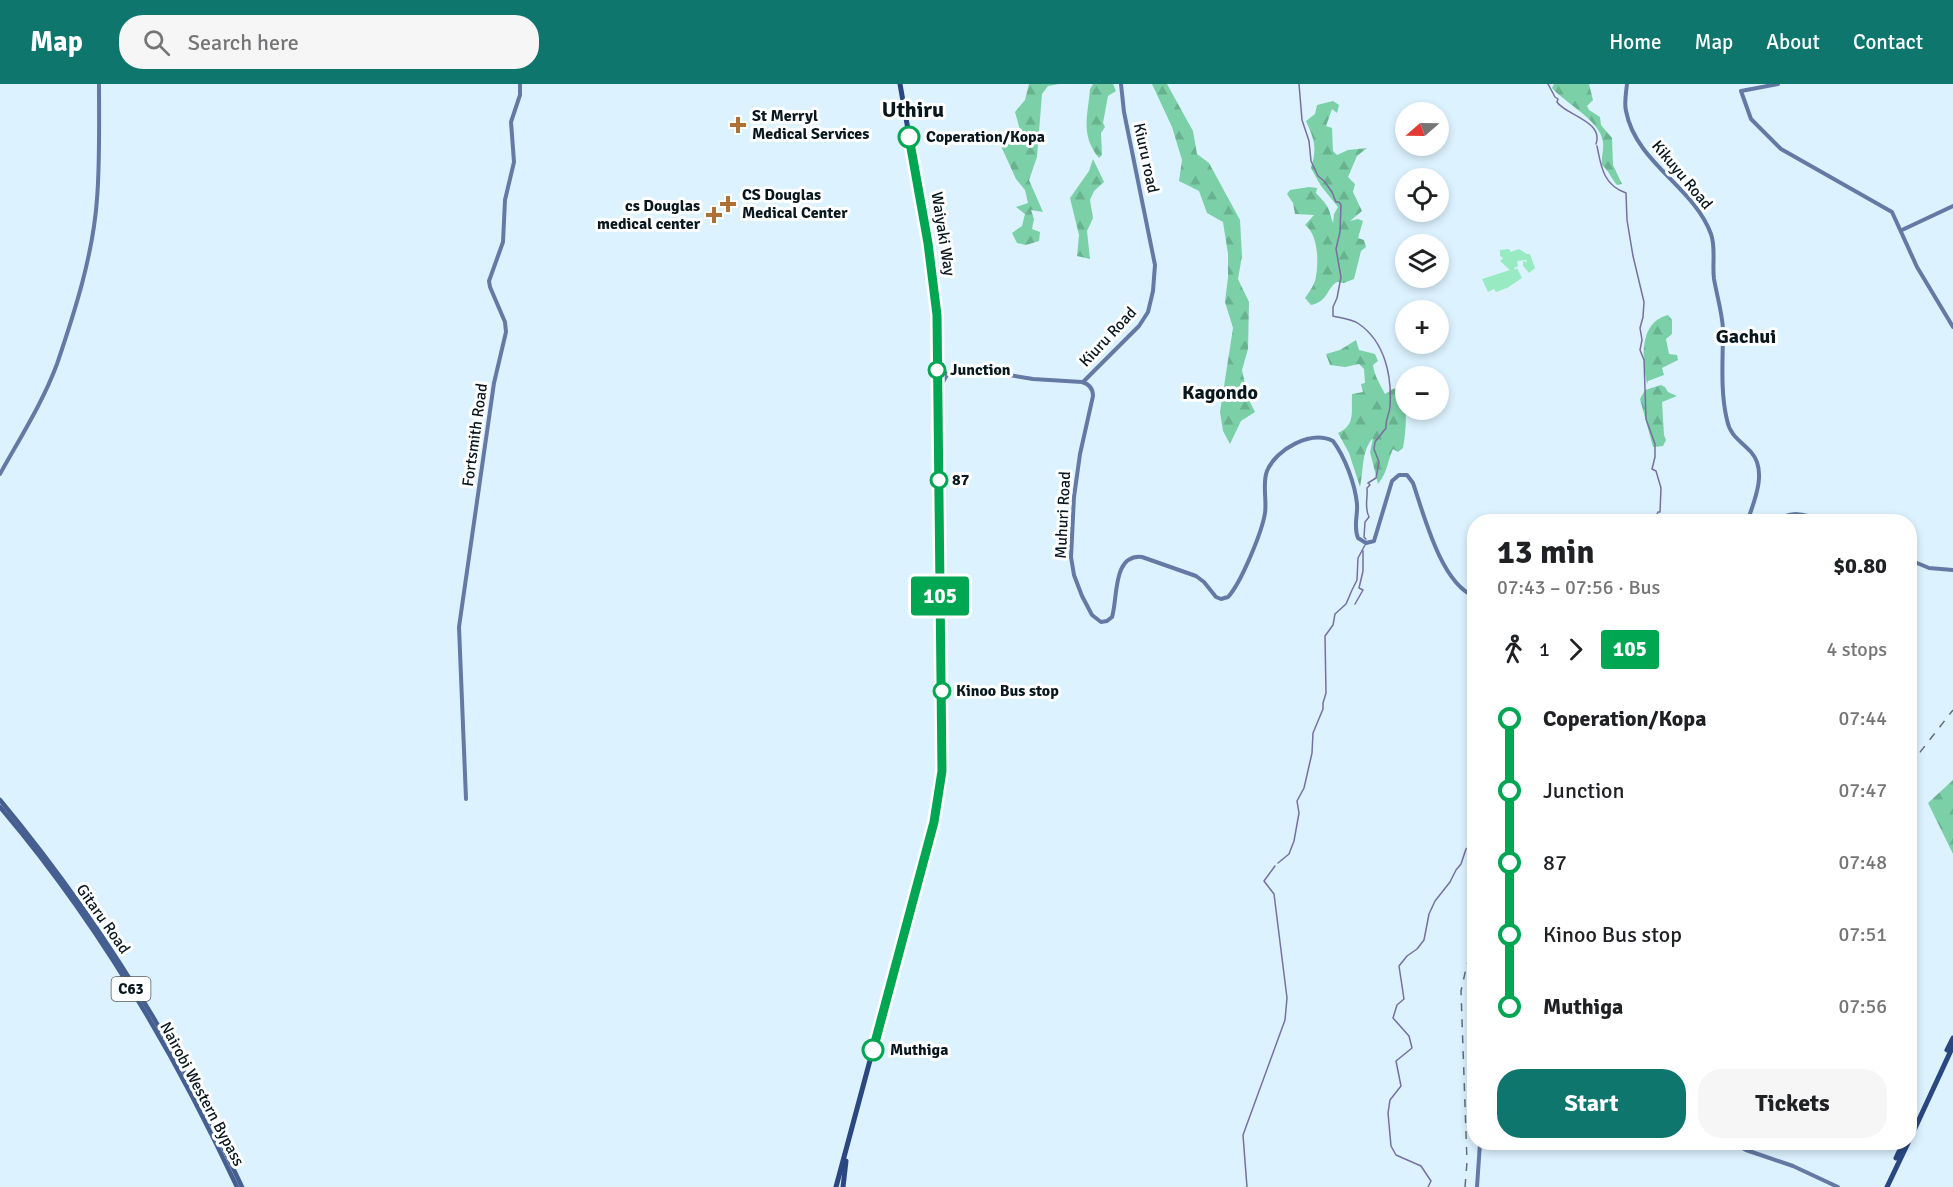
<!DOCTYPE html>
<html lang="en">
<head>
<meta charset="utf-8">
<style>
	:root { --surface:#fff; --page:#f6f6f6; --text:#202124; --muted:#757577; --accent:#0f766e }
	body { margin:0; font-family:Signika,sans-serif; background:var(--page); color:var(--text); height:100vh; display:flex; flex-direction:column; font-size:22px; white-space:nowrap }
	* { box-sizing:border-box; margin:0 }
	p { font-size:20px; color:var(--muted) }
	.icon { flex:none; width:33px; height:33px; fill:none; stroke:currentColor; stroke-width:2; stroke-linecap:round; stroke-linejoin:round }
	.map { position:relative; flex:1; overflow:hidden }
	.details { position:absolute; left:1467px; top:430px; width:450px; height:636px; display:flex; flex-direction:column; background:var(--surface); border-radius:24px; box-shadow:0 3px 9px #0003 }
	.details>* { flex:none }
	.badge { padding:0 12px; border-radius:4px; font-size:21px; line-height:39px }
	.needle { width:39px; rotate:250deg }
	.fabs { position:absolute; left:1395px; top:18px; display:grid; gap:12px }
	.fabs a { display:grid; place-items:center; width:54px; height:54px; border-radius:50%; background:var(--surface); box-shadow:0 3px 9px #0003; font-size:30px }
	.map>.badge { position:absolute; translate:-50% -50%; box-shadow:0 0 0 3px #fff }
	.legs { display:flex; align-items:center; gap:9px; height:66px; padding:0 30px; font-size:20px }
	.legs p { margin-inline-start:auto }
	.headline { display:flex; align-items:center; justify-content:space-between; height:102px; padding:0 30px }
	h1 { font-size:33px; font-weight:700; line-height:45px }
	.button { display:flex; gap:12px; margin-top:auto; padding:12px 30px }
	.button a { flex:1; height:69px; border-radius:24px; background:var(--accent); color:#fff; font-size:24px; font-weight:700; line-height:69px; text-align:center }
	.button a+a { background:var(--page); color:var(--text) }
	ul { padding:0 30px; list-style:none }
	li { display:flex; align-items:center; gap:21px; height:72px; font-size:22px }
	li i { display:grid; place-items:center; width:9px; height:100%; margin:0 8px; background:currentColor }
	li i::after { content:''; width:15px; height:15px; margin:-8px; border:4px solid; border-radius:50%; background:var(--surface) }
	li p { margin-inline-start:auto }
	li:first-child i { background:linear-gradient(#0000 50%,currentColor 0) }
	li:last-child i { background:linear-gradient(currentColor 50%,#0000 0) }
	header { display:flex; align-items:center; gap:36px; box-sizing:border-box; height:84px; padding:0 30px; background:var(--accent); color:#fff }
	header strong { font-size:28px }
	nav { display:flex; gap:33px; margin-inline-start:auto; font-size:21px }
	.search { width:420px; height:54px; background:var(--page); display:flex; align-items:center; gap:15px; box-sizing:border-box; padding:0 21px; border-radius:24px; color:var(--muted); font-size:22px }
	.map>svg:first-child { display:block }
</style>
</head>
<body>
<header>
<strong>Map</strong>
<div class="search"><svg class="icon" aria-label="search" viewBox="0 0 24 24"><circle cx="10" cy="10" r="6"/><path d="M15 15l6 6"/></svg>Search here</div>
<nav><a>Home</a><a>Map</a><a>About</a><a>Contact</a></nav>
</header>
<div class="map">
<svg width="1953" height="1103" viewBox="0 0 1953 1103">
	<defs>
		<pattern id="forest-firs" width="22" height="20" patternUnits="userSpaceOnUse" patternTransform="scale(1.5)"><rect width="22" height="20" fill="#7bd0a7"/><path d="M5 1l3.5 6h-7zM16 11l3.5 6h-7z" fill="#69b28f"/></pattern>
	</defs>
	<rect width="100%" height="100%" fill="#dcf3ff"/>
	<polygon fill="#98eac2" points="1509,165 1511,168 1519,165 1527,170 1530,170 1535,184 1529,189 1523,182 1523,177 1527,178 1526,176 1517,177 1518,182 1514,184 1515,186 1517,184 1522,194 1507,204 1496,208 1494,205 1488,208 1482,195 1510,186 1500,177 1503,174 1500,172 1500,166"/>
	<g fill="url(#forest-firs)">
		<polygon points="1029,0 1059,0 1048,2 1042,10 1037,73 1029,96 1043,128 1031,126 1034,135 1032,145 1040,148 1039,157 1026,161 1017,159 1012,149 1022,142 1025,130 1016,123 1028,119 1025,106 1016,95 1000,60 1020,46 1015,28 1025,16"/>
		<path d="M1093 0H1113L1116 7 1108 12 1103 39 1105 43 1101 49 1102 71 1099 74C1080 51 1088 31 1090 5Z"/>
		<polygon points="1152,0 1167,0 1193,47 1197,70 1209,79 1240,136 1242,172 1238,195 1249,218 1248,265 1242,286 1248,314 1255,328 1241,337 1230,360 1223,347 1220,328 1233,244 1225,218 1228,193 1228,170 1223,138 1207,129 1199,107 1179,97 1182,76 1172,43"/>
		<path d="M1554 0H1589L1593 16 1587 22 1589 26 1600 33 1601 41 1612 54 1613 81 1622 100 1617 101C1611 94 1609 87 1602 81 1601 74 1604 65 1603 58 1600 36 1566 20 1552 4Z"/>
		<path d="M1333 17 1339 21 1337 29 1332 25 1326 42 1332 44 1333 67 1337 71 1348 66 1367 64 1357 72 1348 93 1355 100 1353 108 1362 127 1350 137 1358 135 1363 137 1358 154 1364 156 1366 163 1361 167 1354 195 1344 199 1337 198C1325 206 1329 217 1311 221L1305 214C1309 208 1313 203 1315 197 1319 181 1319 151 1305 141L1314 131 1295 130 1293 119 1287 110 1290 106 1309 103 1317 104 1316 109C1329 123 1328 122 1333 139L1334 130 1338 123 1321 102 1311 84C1317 64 1315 57 1306 37L1315 30 1317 21Z"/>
		<polygon points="1093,75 1104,98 1094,107 1090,116 1093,134 1087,147 1090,175 1077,172 1079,151 1070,114 1089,87"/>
		<path d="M1668 231 1672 236V250L1666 255 1669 270 1677 271 1678 276 1662 284 1664 291 1648 297 1647 300C1643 277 1637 239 1668 231Z"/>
		<path d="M1356 256 1359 266 1375 270 1378 277 1373 281C1374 291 1380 300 1385 310 1392 306 1397 301 1405 305 1406 326 1407 343 1403 364L1398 368 1393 365C1387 378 1388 388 1378 400L1370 368 1373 354C1361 367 1364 386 1360 403L1349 369 1338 349C1356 341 1351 328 1352 310L1363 308 1361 300 1365 299 1364 285 1359 280 1345 283 1330 281 1326 270 1340 266Z"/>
		<polygon points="1661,301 1665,303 1668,308 1677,312 1662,318 1664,351 1666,356 1663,362 1653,363 1640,315 1645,306"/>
		<polygon points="1953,696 1953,770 1928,719"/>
	</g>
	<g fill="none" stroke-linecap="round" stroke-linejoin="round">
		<g stroke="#786fa1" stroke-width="1.5">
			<path d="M1299 0 1302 36 1309 57 1311 77 1318 92 1324 97 1332 108 1336 118H1339L1341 121 1340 148 1336 165 1341 193 1337 214 1333 223V232C1340 234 1352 235 1359 240 1385 258 1392 292 1390 322 1390 330 1385 335 1386 344L1375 358 1374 365 1379 378 1376 394 1368 399 1370 401 1367 404C1368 415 1364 423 1369 433L1365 438 1364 453 1366 455"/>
			<path d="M1548 0 1555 13 1558 15 1557 18C1565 31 1604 37 1596 60"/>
			<path d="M1597 62C1601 82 1603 101 1626 109L1627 136 1633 172 1644 218 1643 233 1640 244 1642 256 1640 266 1644 276 1646 335 1655 360V373L1652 385 1656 387 1661 404 1660 428H1658L1654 438"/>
			<polyline points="1355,520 1363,506 1359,504 1363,487 1363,467"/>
			<polyline points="1278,779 1289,770 1294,757 1299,729 1297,717 1304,704 1312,669 1313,649 1323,625 1323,619 1326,609 1325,552 1333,541 1335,530 1346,520 1352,506 1357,496 1358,474 1365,461"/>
			<polyline points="1247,1103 1243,1051 1285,936 1287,914 1274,810 1264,797 1275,782"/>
			<polyline points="1428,1103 1431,1097 1421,1082 1396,1071 1391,1062 1388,1029 1390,1016 1401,1002 1396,977 1412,964 1409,952 1393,934 1397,921 1404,915 1399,882 1407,872 1417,865 1424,856 1429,830 1435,817 1450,798 1456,786 1461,780 1466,765 1474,759"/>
		</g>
		<g stroke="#647aa4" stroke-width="4">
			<path d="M1627 0C1626 9 1624 19 1626 27 1636 79 1693 102 1711 150 1716 164 1712 181 1714 195 1717 212 1722 228 1723 245 1723 275 1720 307 1727 336 1730 352 1741 357 1751 368 1768 387 1754 418 1747 438"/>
			<polyline points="1778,0 1741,7 1751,35 1781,65 1892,128 1917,183 1953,243"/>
			<polyline points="1902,146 1953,122"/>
			<polyline points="941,283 947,291"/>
			<polyline points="1083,298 1139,242 1148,228 1153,207 1155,181 1124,28 1121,0"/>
			<path d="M941 301 947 291 973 285 1033 295 1082 298C1089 300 1093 304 1093 312L1080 370 1074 413 1071 473 1074 491 1082 512 1092 531 1101 538 1107 537 1112 533C1118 515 1112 470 1142 473L1196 492 1204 498 1216 513 1221 515 1228 513C1241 499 1262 448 1265 429 1267 415 1262 400 1267 387 1276 365 1311 346 1333 357 1345 373 1355 400 1357 420 1358 432 1353 442 1358 454L1366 459 1374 457 1392 397 1399 391H1407L1413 399C1424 431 1441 499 1474 512"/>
			<path d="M0 390C20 354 43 318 57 280 75 227 93 171 97 115 100 77 99 38 99 0"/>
			<polyline points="1581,438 1591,433 1599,438"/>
			<path d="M1770 438C1794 427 1801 428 1824 438"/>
			<polyline points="1910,476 1929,484 1953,486"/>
			<polyline points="466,715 459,543 494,299 506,248 505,238 490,203 489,197 503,158 505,116 514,78 511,38 520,11 520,0"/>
			<polyline points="1734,1059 1746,1066 1793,1082 1838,1103"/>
			<polyline points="1477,1103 1480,1059"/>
		</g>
		<g stroke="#455f91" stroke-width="4.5">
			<path d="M0 716C97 833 179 965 242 1103"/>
			<path d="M0 723C97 837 174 968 237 1103"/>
		</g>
		<g stroke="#2a4780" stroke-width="5">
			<polyline points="1947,966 1953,954"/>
			<polyline points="1910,1055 1953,962"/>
			<polyline points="1896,1074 1903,1059"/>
			<polyline points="836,1103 934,738 942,687 937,231 928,159 900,0"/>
			<polyline points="843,1103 846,1077"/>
			<polyline points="1887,1103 1908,1059"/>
		</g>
		<g stroke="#5e7079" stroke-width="1.5" stroke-dasharray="8 8" stroke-linecap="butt">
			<polyline points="1910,681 1953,626"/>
			<polyline points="1465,1103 1467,1078 1461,907 1467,880 1474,867"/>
		</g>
	</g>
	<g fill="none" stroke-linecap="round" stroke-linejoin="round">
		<defs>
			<polyline id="line-1" points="873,966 934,738 942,687 937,231 928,159 909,53"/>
		</defs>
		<use href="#line-1" stroke="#fff" stroke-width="14"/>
		<use href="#line-1" stroke="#00a651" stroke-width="9"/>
	</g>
	<g fill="#ae7035" stroke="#fff" stroke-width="2">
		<path d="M735 32h6v6h6v6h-6v6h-6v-6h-6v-6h6z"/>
		<path d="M725 111h6v6h6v6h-6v6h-6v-6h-6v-6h6z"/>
		<path d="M711 122h6v6h6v6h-6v6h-6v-6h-6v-6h6z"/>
	</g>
	<g fill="#fff" stroke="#00a651" stroke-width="3">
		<circle cx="909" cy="53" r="10"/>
		<circle cx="937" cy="286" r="8"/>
		<circle cx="939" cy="396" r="8"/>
		<circle cx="942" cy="607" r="8"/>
		<circle cx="873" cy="966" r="10"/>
	</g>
	<g text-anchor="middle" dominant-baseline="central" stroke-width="6" stroke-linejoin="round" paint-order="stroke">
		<rect fill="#fff" stroke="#535d62" stroke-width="1.5" x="111.5" y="893" width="39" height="24" rx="4.5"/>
		<g font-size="15" font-weight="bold" fill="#09181e">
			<text x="131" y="905">C63</text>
		</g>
		<g font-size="16" font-weight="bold" fill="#09181e" stroke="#fff" text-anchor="start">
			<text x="752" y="32">St Merryl<tspan x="752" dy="18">Medical Services</tspan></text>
			<text x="742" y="111">CS Douglas<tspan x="742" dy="18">Medical Center</tspan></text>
			<text x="700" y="122" text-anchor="end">cs Douglas<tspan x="700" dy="18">medical center</tspan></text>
		</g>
		<g font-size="16" font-weight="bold" fill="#09181e" stroke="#fff" text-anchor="start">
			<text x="926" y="53">Coperation/Kopa</text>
			<text x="950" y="286">Junction</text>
			<text x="952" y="396">87</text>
			<text x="956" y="607">Kinoo Bus stop</text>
			<text x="890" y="966">Muthiga</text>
		</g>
		<g font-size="16" fill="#09181e" stroke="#fff">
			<text transform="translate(1146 74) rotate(78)">Kiuru road</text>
			<text transform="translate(1682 91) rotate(50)">Kikuyu Road</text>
			<text transform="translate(943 150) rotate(81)">Waiyaki Way</text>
			<text transform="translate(1108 253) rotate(-47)">Kiuru Road</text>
			<text transform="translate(475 351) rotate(-82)">Fortsmith Road</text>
			<text transform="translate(1063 431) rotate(-87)">Muhuri Road</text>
			<text transform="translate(103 835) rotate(55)">Gitaru Road</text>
			<text transform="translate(202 1010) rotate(62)">Nairobi Western Bypass</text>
		</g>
		<g font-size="20" font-weight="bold" fill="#09181e" stroke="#fff">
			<text x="1746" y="252">Gachui</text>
			<text x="1220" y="308">Kagondo</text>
		</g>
		<g font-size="22" font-weight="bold" fill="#09181e" stroke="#fff">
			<text x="913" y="25">Uthiru</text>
		</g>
	</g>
</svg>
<div class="fabs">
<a><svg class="needle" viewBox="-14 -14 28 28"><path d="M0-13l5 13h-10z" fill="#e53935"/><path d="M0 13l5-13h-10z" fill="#757577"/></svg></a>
<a><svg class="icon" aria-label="locate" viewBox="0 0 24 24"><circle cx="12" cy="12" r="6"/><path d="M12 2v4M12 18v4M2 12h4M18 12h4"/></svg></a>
<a><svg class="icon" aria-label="layers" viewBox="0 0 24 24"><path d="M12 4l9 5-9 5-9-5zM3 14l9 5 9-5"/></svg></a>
<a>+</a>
<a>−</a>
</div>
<b class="badge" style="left:940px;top:512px;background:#00a651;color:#fff">105</b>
<section class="details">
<div class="headline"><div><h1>13 min</h1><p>07:43 – 07:56 · Bus</p></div><b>$0.80</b></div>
<div class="legs"><svg class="icon" aria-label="walk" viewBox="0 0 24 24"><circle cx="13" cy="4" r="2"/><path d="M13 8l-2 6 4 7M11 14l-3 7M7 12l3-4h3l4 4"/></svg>1<svg class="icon" aria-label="forward" viewBox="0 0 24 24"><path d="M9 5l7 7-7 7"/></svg><b class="badge" style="background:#00a651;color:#fff">105</b><p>4 stops</p></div>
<ul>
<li><i style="color:#00a651"></i><b>Coperation/Kopa</b><p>07:44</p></li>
<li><i style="color:#00a651"></i><span>Junction</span><p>07:47</p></li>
<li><i style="color:#00a651"></i><span>87</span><p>07:48</p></li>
<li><i style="color:#00a651"></i><span>Kinoo Bus stop</span><p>07:51</p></li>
<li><i style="color:#00a651"></i><b>Muthiga</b><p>07:56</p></li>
</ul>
<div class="button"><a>Start</a><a>Tickets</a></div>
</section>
</div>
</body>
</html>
